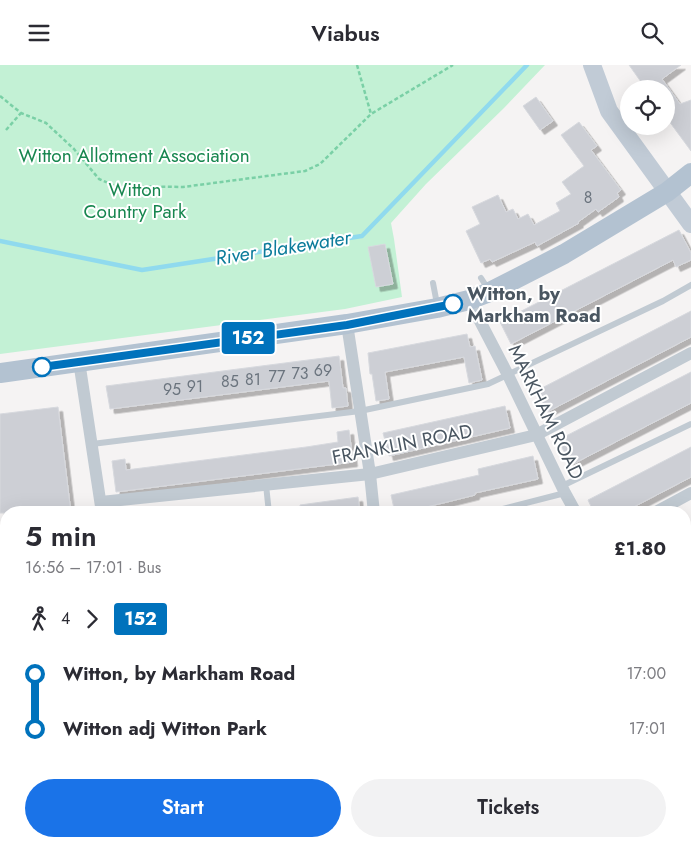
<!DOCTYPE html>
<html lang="en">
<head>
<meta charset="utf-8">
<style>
	:root { --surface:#fff; --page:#f2f2f3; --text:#2b2b33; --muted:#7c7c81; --accent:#1a73e8 }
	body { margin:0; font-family:Jost,sans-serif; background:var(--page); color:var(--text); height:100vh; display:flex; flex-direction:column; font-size:19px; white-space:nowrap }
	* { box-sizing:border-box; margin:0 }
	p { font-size:16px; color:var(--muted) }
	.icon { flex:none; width:28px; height:28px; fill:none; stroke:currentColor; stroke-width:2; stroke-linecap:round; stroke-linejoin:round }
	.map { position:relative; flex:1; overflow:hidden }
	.details { position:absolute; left:0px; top:441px; width:691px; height:341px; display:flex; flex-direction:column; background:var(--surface); border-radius:20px 20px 0 0; box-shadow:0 5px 20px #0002 }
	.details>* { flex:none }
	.badge { padding:0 10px; border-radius:4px; font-size:18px; line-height:32px }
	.tools { position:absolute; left:620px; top:15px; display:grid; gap:10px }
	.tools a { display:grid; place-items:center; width:55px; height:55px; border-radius:50%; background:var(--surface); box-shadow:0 5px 20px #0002; font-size:25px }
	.map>.badge { position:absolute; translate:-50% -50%; box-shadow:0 0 0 2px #fff }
	.legs { display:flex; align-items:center; gap:8px; height:55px; padding:0 25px; font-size:16px }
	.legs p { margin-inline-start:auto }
	.summary { display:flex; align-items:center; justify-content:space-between; height:85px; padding:0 25px }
	h1 { font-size:28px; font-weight:600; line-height:38px }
	.button { display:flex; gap:10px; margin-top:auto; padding:10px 25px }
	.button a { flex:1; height:58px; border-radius:30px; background:var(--accent); color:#fff; font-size:20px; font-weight:600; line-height:58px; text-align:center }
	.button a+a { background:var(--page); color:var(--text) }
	ul { padding:0 25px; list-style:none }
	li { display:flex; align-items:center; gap:18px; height:55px; font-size:19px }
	li i { display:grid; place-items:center; width:8px; height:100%; margin:0 6px; background:currentColor }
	li i::after { content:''; width:12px; height:12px; margin:-6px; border:4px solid; border-radius:50%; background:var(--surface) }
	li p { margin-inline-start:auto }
	li:first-child i { background:linear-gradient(#0000 50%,currentColor 0) }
	li:last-child i { background:linear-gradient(currentColor 50%,#0000 0) }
	header { display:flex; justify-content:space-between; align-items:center; height:65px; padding:0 25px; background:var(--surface); font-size:22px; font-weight:600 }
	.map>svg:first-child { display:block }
</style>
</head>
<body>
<header><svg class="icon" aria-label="menu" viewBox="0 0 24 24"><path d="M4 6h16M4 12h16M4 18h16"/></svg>Viabus<svg class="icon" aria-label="search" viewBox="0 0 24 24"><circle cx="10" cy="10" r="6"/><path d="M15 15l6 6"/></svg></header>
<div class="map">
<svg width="691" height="782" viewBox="0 0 691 782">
	<defs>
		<filter id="shadow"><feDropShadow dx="4.5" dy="4.5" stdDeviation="0" flood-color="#0004"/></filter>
	</defs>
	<rect width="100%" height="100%" fill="#f5f3f3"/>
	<polygon fill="#c3f1d5" points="0,0 545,0 504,43 426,119 391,158 394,174 402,232 345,244 0,289"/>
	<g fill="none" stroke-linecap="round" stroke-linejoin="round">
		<polyline stroke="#90daee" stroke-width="4.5" points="0,176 142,205 362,171 527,0"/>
	</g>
	<g fill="#cdcfd5" stroke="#d7d9de" filter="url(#shadow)">
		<polygon points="629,0 681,0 662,14 680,39 691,35 691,86 666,52 666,24 646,24"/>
		<polygon points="536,32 553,56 540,65 523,41"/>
		<polygon points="579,57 597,81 591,85 621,125 617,128 619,132 598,147 596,144 578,157 579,158 537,181 535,177 492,197 490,194 481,198 466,166 480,159 472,142 498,130 506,147 513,144 518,154 528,149 534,160 560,146 556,138 571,129 562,117 584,101 561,70"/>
		<polygon points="679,165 691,188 691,195 676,202 673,195 511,279 500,257"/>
		<polygon points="385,179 393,219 376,222 368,182"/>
		<polygon points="691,246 691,272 547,347 536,326"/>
		<polygon points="467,269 470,282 475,281 482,315 469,318 464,292 385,307 389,334 376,336 372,309 370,309 368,288"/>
		<polygon points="339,291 343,323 346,323 348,341 332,343 329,316 110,344 106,321"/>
		<polygon points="691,307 691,338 571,400 558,375"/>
		<polygon points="505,341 510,363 389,391 383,368"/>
		<polygon points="58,342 71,448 0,448 0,349"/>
		<polygon points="349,365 353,397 116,427 112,396 125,394 126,405 306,382 338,377 337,367"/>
		<polygon points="691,382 691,412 622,448 594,448 588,435"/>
		<polygon points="533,391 538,414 475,428 475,430 447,437 401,448 395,448 391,430 479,410 478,404"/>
		<polygon points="358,432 360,448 301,448 300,440"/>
	</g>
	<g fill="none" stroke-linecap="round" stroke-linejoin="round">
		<g stroke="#7ad0a6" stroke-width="2.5" stroke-dasharray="4 2.5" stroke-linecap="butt">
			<polyline points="357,0 371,49"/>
			<polyline points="0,31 21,48 46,58 74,84 99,114 115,121 183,122 305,106 320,99 371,49 453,0"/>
			<polyline points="6,65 21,48"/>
		</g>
		<g stroke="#c1cad2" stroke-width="6">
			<polyline points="481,213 488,224"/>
			<polyline points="433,218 437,239"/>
			<polyline points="92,379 360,346 488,319 663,236 691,220"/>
			<polyline points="266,420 269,448"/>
			<polyline points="562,421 691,359"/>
			<polyline points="487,448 565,428"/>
			<polyline points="685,519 691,531"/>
		</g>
		<g stroke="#c1cad2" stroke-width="12">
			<polyline points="469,235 508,310 565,428 576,448"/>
			<polyline points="347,259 370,409 374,448"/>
			<polyline points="79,296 102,448"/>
			<polyline points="101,437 370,409 536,370 691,288"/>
			<polyline points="654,448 691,428"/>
			<polyline points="685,663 691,675"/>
			<polyline points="685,749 691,745"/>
			<polyline points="138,776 138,782"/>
			<polyline points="625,782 635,776"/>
		</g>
		<polyline stroke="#c1cbd6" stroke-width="18" points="592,0 609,46 691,159"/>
		<polyline stroke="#b3c2d1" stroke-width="20" points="0,308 347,259 437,243 469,235 490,227 564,189 667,127 691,108"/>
	</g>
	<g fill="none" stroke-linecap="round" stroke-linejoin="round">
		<defs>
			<polyline id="line-1" points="42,302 347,260 453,239"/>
		</defs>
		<use href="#line-1" stroke="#fff" stroke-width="11"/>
		<use href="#line-1" stroke="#0072bc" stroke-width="8"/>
	</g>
	<g fill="#fff" stroke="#0072bc" stroke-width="2.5">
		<circle cx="453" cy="239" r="9"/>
		<circle cx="42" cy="302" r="9"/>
	</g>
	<g text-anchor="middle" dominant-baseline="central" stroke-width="4" stroke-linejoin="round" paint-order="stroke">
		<g font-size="16" fill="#6b747e">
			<text x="588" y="132">8</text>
			<text x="323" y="305">69</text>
			<text x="300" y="308">73</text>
			<text x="277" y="311">77</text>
			<text x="253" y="314">81</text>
			<text x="230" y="316">85</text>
			<text x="195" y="321">91</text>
			<text x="172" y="324">95</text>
		</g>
		<g font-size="19" fill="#17864f" stroke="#fff">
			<text x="134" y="90">Witton Allotment Association</text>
			<text x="135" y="124">Witton<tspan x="135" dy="22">Country Park</tspan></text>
		</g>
		<g font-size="19" font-weight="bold" fill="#4a5661" stroke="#fff" text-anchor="start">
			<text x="467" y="228">Witton, by<tspan x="467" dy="22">Markham Road</tspan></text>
		</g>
		<g font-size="19" fill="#4a5661" stroke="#fff">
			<text transform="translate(546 347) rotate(64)">MARKHAM ROAD</text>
			<text transform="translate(402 379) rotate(-11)">FRANKLIN ROAD</text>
		</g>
		<g font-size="20" font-style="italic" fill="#0c7c9b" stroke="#fff">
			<text transform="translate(283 183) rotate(-9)">River Blakewater</text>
		</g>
	</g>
</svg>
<div class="tools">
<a><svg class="icon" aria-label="locate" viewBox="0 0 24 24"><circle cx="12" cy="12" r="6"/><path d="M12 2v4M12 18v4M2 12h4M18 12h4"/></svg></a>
</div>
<b class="badge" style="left:248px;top:273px;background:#0072bc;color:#fff">152</b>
<section class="details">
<div class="summary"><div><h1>5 min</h1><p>16:56 – 17:01 · Bus</p></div><b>£1.80</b></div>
<div class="legs"><svg class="icon" aria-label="walk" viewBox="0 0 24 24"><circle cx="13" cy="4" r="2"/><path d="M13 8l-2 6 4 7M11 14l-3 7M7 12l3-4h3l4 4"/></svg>4<svg class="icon" aria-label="forward" viewBox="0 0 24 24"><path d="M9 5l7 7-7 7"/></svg><b class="badge" style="background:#0072bc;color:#fff">152</b></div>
<ul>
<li><i style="color:#0072bc"></i><b>Witton, by Markham Road</b><p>17:00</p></li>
<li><i style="color:#0072bc"></i><b>Witton adj Witton Park</b><p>17:01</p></li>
</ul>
<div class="button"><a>Start</a><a>Tickets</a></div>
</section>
</div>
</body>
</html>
